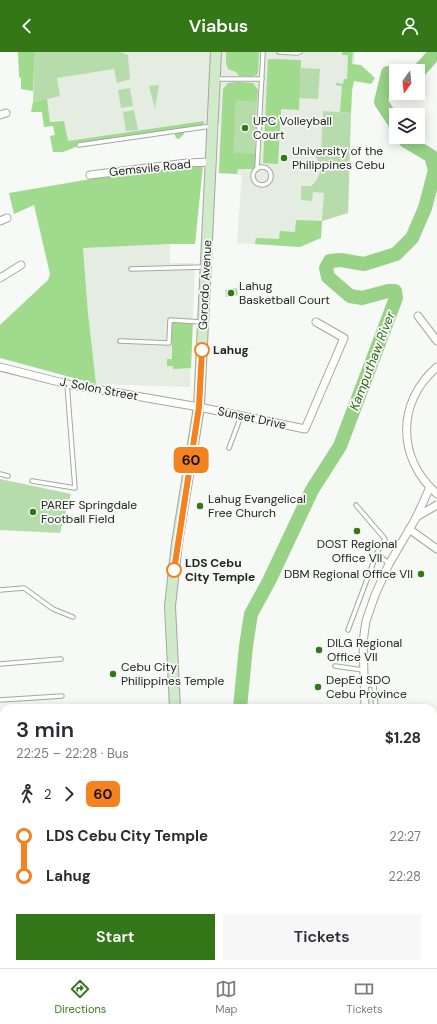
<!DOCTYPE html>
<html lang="en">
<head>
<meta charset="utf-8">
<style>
	:root { --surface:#fff; --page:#f7f7f7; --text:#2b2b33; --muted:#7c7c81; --line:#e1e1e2; --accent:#337718 }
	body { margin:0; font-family:"DM Sans",sans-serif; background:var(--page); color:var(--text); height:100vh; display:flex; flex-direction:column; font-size:15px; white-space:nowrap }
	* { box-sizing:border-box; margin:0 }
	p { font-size:13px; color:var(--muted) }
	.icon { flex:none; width:22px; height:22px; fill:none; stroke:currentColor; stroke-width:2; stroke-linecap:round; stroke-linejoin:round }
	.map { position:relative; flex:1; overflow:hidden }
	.details { position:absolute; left:0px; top:652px; width:437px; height:264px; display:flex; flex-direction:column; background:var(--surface); border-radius:12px 12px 0 0; box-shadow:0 2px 10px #0003 }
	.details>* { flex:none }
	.badge { padding:0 8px; border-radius:6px; font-size:14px; line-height:26px }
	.needle { width:26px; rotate:195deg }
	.fabs { position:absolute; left:389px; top:12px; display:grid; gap:8px }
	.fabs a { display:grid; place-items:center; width:36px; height:36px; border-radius:0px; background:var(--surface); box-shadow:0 2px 10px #0003; font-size:20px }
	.map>.badge { position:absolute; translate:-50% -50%; box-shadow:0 0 0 2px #fff }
	.legs { display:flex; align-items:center; gap:6px; height:44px; padding:0 16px; font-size:13px }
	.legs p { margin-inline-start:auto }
	.head { display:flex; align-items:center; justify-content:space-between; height:68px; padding:0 16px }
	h1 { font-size:22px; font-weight:600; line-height:30px }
	.button { display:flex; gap:8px; margin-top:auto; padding:8px 16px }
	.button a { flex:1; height:46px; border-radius:0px; background:var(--accent); color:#fff; font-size:16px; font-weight:600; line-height:46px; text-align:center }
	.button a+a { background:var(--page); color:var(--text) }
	ul { padding:0 16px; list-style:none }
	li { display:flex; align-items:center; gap:14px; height:40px; font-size:15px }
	li i { display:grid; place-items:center; width:6px; height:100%; margin:0 5px; background:currentColor }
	li i::after { content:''; width:10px; height:10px; margin:-5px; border:3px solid; border-radius:50%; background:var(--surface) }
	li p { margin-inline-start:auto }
	li:first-child i { background:linear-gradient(#0000 50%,currentColor 0) }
	li:last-child i { background:linear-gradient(currentColor 50%,#0000 0) }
	header { display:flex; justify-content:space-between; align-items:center; height:52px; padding:0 16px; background:var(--accent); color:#fff; font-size:18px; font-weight:600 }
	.dock { display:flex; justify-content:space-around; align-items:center; height:56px; border-top:1px solid var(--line); background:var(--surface); font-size:11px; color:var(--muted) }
	.dock a { display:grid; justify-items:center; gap:2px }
	.dock .on { color:var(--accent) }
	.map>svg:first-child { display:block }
</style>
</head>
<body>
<header><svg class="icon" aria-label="back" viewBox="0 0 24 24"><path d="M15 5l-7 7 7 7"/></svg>Viabus<svg class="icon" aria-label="person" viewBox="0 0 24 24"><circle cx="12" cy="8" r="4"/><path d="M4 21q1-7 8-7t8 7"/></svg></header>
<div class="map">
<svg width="437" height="916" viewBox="0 0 437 916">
	<rect width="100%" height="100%" fill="#f6f9f5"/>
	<g fill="#e5ece2">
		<polygon points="35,0 355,0 351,61 348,161 322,169 321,186 300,195 237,191 242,123 218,121 220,72 198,72 67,91 62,68 50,70 47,47 33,50"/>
		<polygon points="170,192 170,211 195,211 190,335 96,332 88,261 83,196"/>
		<polygon points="433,846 437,847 437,916 425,916 423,912 433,912"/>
		<polygon points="4,868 4,912 101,912 98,916 0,916 0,870"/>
	</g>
	<g fill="#b7dcac">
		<polygon points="35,0 120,0 128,3 130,27 117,31 114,17 57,26 60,44 33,50"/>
		<polygon points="301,16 320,17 318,47 299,46"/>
		<polygon points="159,33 155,57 149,34"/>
		<polygon points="130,36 133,54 121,56 118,38"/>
		<polygon points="236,49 257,50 255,102 234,102"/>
		<polygon points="134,58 138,78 126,79 123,60"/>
		<path d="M323 59 351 61 348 161 322 169 324 141 313 140 312 149 301 148V134H311C322 125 324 111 312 101H321Z"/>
		<polygon points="237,236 238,243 226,245 225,238"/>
		<polygon points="0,427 71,442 60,481 0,478"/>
	</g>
	<g fill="#9fda8d">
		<polygon points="18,0 35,0 33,39 21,37 21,26 19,25"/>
		<polygon points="226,0 259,0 258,20 257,23 253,24 239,24 236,20 228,17 226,11"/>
		<polygon points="342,0 353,0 352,12 361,13 375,26 371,32 354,29 352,38 351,61 340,60 342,34 336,33 336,31 343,32 344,27 347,27 348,3 342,3"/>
		<polygon points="268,7 301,8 299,58 281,57 278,112 263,111"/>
		<polygon points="238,30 253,31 258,38 257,50 236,49 234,101 255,102 255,117 238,117 237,122 219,121 223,37 228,31"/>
		<polygon points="47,47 50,70 64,69 68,89 204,69 203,74 185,77 184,82 179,87 176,86 174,81 76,95 63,100 53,100 50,84 55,83 53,74 44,75 42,60 31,60 33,50"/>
		<polygon points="203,113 195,192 170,192 83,196 88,261 96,332 0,306 0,273 48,228 50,222 34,153 14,162 9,141 91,127"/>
		<polygon points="296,168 322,169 321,186 300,195 255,192 256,186 279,187 280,179 295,180"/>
		<polygon points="172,268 193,269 191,316 173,317 173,314 167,314 167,307 172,307"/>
	</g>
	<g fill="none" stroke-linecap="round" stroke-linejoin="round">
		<g stroke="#97d286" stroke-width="14">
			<polyline points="417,19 420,18 436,0"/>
			<polyline points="396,25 388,21 381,50 396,73"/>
			<polyline points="240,656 246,594 251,562 269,529 312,438 340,394 396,246 395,239 388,239 362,246 350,244 328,225 326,216 330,209 341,208 364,212 396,202 412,186 425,156 435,118 431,104 406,89 404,85"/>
			<polyline points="186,916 187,912"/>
		</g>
		<defs>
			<g id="lane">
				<polyline points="279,0 297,1 300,0"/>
				<polyline points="215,27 262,27"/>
				<polyline points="79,93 211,74"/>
				<circle cx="262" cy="124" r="9"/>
				<polyline points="257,117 263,0"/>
				<polyline points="131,217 204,215"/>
				<polyline points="120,289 169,291 170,268 201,270"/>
				<polyline points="229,396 241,364"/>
				<polyline points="0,422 8,424"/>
				<polyline points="32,429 75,436 67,332"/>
				<polyline points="377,501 389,512"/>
				<polyline points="0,538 24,536 53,557 73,565"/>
				<polyline points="348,578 377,501 385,487 356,453"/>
				<polyline points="0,612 61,607"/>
				<polyline points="335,614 363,618"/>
				<polyline points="364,633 372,633 374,634 376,656"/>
				<polyline points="0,648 62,644"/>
				<polyline points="433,840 437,841"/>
				<polyline points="16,912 21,916"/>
				<polyline points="58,912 63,916"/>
				<polyline points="82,916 85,912"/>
			</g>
			<g id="street">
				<polyline points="0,63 6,61"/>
				<polyline points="90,123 187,111 211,110"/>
				<polyline points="0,169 7,166"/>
				<polyline points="0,226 21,213"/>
				<polyline points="418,264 437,289"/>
				<polyline points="0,315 67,332 199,355 305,377 344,286 316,270"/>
				<path d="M437 315C396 351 397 406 437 442"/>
				<polyline points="416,465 437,453"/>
				<polyline points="409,477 437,497"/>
				<polyline points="365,656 363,590 366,569 375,543 389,512 416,466 430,435"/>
				<polyline points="433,816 437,817"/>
				<polyline points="0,821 4,824"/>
			</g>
			<g id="secondary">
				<polyline points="175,656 170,554 177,491 199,355 216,0"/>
				<polyline points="403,912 405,916"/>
				<polyline points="113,916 115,912"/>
			</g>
		</defs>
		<use href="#lane" stroke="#a5a7a4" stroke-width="5.5"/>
		<use href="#street" stroke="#a5a7a4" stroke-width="9"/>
		<use href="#secondary" stroke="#a5a7a4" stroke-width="12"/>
		<use href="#lane" stroke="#fff" stroke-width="3.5"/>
		<use href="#street" stroke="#fff" stroke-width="7"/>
		<use href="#secondary" stroke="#d1eac9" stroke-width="10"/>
	</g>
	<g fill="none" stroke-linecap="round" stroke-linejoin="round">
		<defs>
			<polyline id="line-1" points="174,518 199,355 202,298"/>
		</defs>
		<use href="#line-1" stroke="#fff" stroke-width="9"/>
		<use href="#line-1" stroke="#f58220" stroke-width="6"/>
	</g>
	<g fill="#337718" stroke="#f6f9f5" stroke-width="1.5">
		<circle cx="245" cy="76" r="4"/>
		<circle cx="284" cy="106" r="4"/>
		<circle cx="231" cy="241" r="4"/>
		<circle cx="200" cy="454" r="4"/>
		<circle cx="33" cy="460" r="4"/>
		<circle cx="357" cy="479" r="4"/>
		<circle cx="421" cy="522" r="4"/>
		<circle cx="319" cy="598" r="4"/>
		<circle cx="113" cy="622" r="4"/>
		<circle cx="318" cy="635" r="4"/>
	</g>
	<g fill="#fff" stroke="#f58220" stroke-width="2">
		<circle cx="202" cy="298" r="7"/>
		<circle cx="174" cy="518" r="7"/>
	</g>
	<g text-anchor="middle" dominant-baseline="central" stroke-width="3.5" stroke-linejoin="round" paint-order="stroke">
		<g font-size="12" fill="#242523" stroke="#f6f9f5" text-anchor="start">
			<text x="253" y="69">UPC Volleyball<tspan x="253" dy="14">Court</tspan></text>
			<text x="292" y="99">University of the<tspan x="292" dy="14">Philippines Cebu</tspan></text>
			<text x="239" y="234">Lahug<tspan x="239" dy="14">Basketball Court</tspan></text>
			<text x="208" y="447">Lahug Evangelical<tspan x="208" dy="14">Free Church</tspan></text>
			<text x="41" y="453">PAREF Springdale<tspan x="41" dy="14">Football Field</tspan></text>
			<text x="357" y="492" text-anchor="middle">DOST Regional<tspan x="357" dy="14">Office VII</tspan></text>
			<text x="413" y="522" text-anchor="end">DBM Regional Office VII</text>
			<text x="327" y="591">DILG Regional<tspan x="327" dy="14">Office VII</tspan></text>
			<text x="121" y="615">Cebu City<tspan x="121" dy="14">Philippines Temple</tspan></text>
			<text x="326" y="628">DepEd SDO<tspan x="326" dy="14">Cebu Province</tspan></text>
		</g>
		<g font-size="12" fill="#242523" stroke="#f6f9f5">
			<text transform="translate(150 116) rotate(-6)">Gemsvile Road</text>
			<text transform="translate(205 233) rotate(-87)">Gorordo Avenue</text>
			<text transform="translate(99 337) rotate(11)">J. Solon Street</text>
			<text transform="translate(252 366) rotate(12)">Sunset Drive</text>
		</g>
		<g font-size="12" font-weight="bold" fill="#242523" stroke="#f6f9f5" text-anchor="start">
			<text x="213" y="298">Lahug</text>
			<text x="185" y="511">LDS Cebu<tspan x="185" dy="14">City Temple</tspan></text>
		</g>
		<g font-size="13" font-style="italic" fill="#31671e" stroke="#f6f9f5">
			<text transform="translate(372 309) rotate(-69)">Kamputhaw River</text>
		</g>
	</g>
</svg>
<div class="fabs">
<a><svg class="needle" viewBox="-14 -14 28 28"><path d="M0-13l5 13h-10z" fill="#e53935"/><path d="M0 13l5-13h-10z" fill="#7c7c81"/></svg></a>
<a><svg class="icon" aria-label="layers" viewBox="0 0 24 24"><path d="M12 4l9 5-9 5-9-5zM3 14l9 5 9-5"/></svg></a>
</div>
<b class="badge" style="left:191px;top:408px;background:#f58220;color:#111">60</b>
<section class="details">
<div class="head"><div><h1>3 min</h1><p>22:25 – 22:28 · Bus</p></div><b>$1.28</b></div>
<div class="legs"><svg class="icon" aria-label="walk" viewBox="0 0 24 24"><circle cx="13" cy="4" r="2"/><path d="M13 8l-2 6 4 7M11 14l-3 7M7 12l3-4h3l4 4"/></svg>2<svg class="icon" aria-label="forward" viewBox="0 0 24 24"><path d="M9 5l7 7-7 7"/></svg><b class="badge" style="background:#f58220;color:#111">60</b></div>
<ul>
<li><i style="color:#f58220"></i><b>LDS Cebu City Temple</b><p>22:27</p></li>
<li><i style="color:#f58220"></i><b>Lahug</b><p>22:28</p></li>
</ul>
<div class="button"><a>Start</a><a>Tickets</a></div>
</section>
</div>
<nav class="dock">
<a class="on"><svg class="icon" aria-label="directions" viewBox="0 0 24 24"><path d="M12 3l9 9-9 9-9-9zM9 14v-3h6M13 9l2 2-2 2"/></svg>Directions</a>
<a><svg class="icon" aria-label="map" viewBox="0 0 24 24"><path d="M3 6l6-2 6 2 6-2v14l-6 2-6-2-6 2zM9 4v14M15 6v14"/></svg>Map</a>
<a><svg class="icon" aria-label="tickets" viewBox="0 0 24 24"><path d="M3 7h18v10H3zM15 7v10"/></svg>Tickets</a>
</nav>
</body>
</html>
